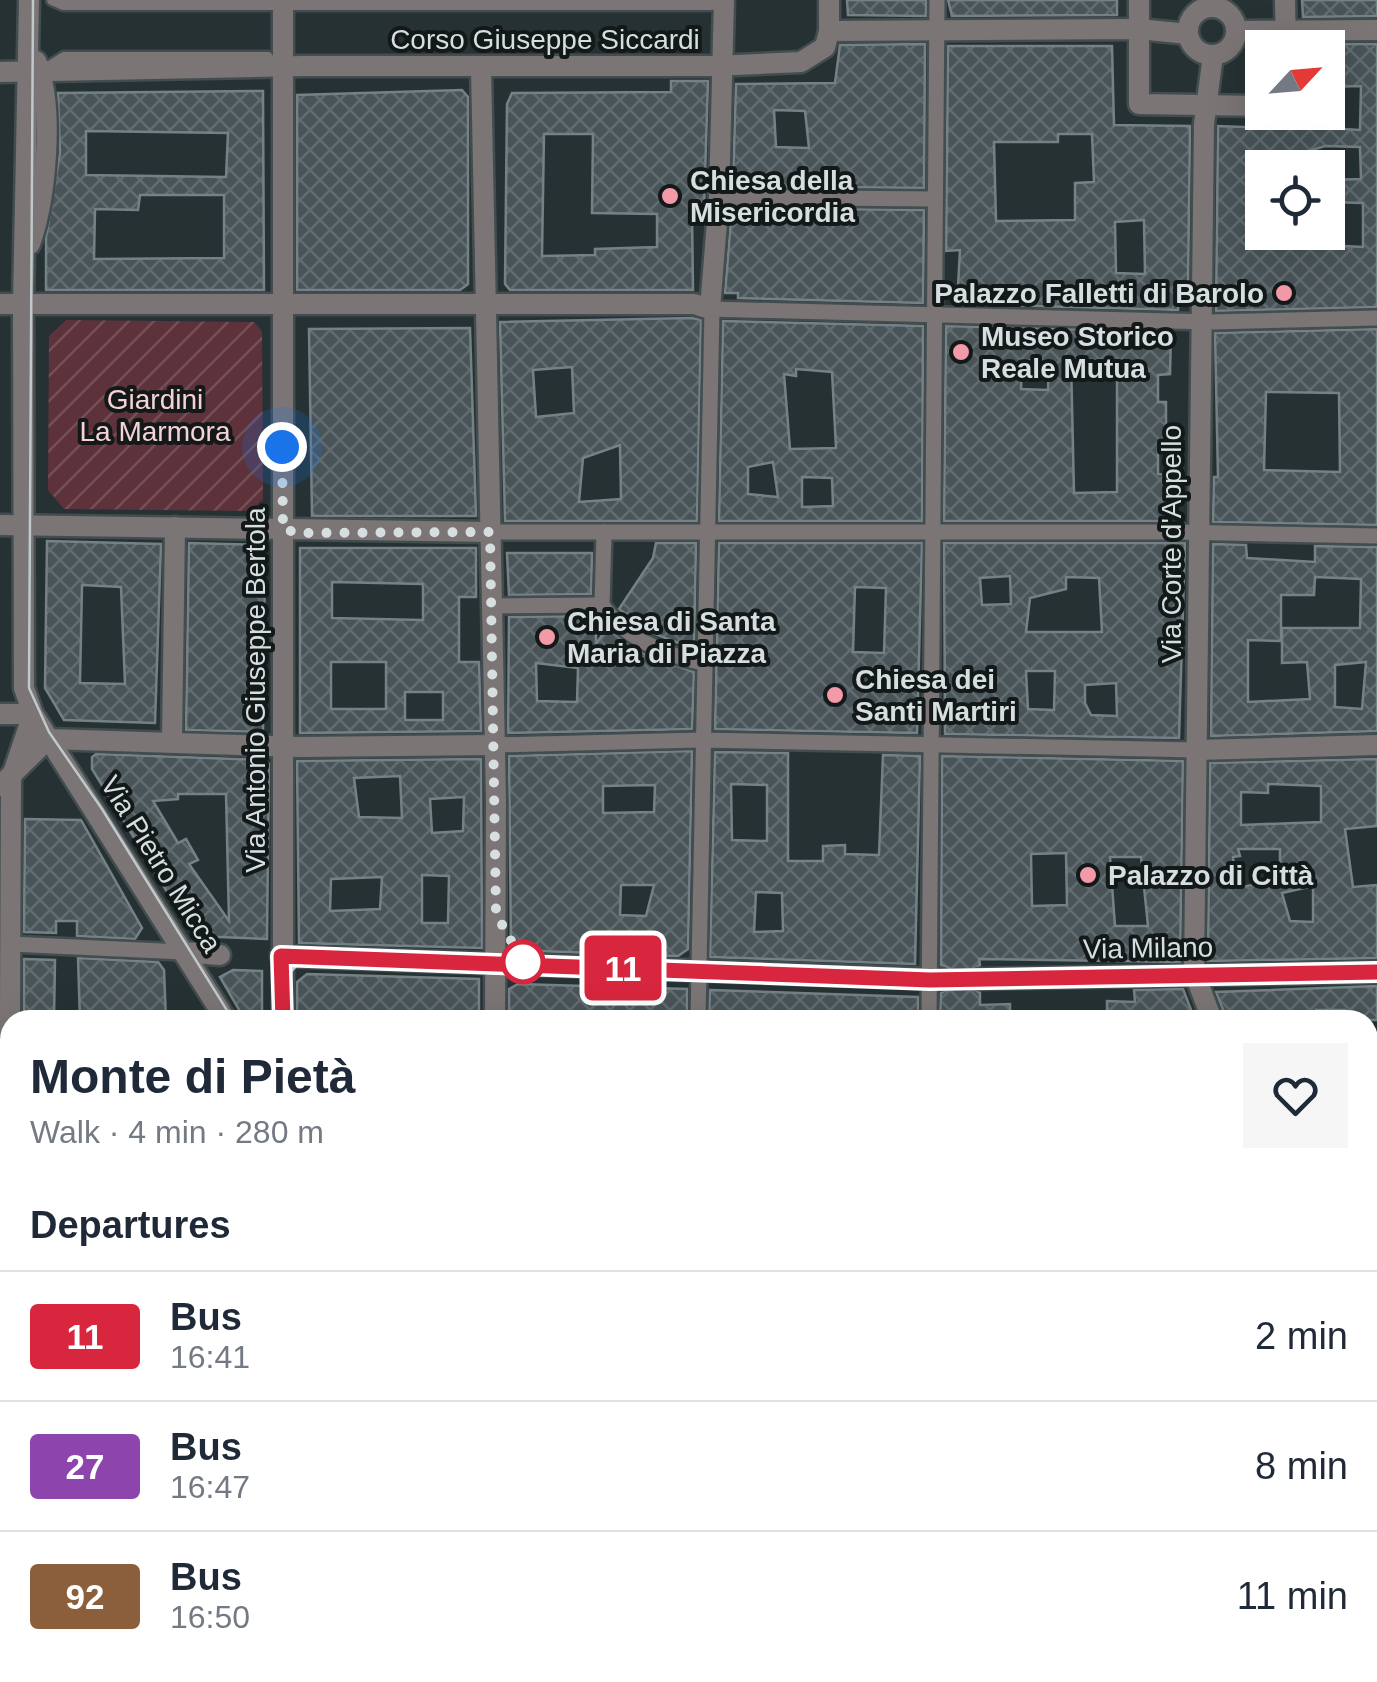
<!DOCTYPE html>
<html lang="en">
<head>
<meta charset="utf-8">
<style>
	:root { --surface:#fff; --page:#f6f6f7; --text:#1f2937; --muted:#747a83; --line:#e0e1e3 }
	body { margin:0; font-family:Helvetica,sans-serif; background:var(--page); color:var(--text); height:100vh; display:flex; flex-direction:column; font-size:38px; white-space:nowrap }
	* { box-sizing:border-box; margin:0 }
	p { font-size:32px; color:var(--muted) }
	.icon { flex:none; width:55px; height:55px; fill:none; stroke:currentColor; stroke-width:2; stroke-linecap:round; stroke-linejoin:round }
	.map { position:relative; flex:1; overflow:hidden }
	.panel { position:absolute; left:0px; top:1010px; width:1378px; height:672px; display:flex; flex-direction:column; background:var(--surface); border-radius:30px 30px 0 0; box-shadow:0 10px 40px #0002 }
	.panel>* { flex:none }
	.badge { padding:0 20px; border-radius:8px; font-size:35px; line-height:65px }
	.needle { width:65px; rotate:64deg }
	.controls { position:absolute; left:1245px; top:30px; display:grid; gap:20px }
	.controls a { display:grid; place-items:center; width:100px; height:100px; border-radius:0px; background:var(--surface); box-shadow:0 10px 40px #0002; font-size:50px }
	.you { position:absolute; width:50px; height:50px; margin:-25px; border:8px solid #fff; border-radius:50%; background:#1a73e8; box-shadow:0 0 0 15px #1a73e833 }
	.map>.badge { position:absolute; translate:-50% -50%; box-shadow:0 0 0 5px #fff }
	h2 { padding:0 30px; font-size:38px; line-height:90px }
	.round { display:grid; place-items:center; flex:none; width:105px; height:105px; border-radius:0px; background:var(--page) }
	.summary { display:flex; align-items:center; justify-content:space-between; height:170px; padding:0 30px }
	h1 { font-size:48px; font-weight:700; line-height:75px }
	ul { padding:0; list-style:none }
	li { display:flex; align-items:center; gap:30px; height:130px; padding:0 30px; border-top:2px solid var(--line) }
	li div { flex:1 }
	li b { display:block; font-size:38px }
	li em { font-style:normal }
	li .badge { min-width:110px; font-weight:700; text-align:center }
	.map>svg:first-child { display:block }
</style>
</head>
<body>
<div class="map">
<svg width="1377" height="1682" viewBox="0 0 1377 1682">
	<defs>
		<pattern id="garden-furrows" width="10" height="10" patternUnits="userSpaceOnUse" patternTransform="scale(2.5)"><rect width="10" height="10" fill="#5d323a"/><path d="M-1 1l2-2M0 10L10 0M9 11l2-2" fill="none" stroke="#744f56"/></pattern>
		<pattern id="building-cross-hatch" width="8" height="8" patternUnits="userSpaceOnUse" patternTransform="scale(2.5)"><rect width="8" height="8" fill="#485458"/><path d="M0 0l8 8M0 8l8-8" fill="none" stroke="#626c70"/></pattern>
	</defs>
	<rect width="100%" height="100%" fill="#263134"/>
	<polygon fill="url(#garden-furrows)" points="66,320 254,322 262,331 263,499 251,511 64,509 48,490 49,336"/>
	<g fill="url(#building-cross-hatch)" stroke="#748185" stroke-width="2.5" fill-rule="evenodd">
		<polygon points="847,0 926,0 926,16 848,15"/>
		<polygon points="948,0 1117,0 1117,15 952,16"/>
		<polygon points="1302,0 1377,0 1377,16 1303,17"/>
		<path d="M925 44 924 188 733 186 736 84 835 83 840 45ZM774 110 805 111 809 148 776 147Z"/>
		<path d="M1305 44H1377V307L1216 311 1218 126 1296 129 1297 112H1327V128L1360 130 1361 86 1328 87V48ZM1325 146 1360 147 1361 179 1328 180V202L1363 203V247L1254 241 1255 168H1299V154Z"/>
		<path d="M948 46H1112L1114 125 1190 126 1188 287H1179L1178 310 957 304 960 250 946 251ZM1058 134H1092L1094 182 1075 183V220L996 221 994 142H1058ZM1144 220 1145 274 1116 273 1115 222Z"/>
		<path d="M671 81H708L704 208 692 214 693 290H510L505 284 507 104 512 93 671 92ZM544 134H593L592 213 657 214V247L595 249V255L542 256Z"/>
		<polygon points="462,90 468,97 468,284 460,290 297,290 297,95"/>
		<path d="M263 91 264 290H46V237L60 153 58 93ZM86 131 228 133 226 177 86 175ZM140 195H224V258L94 259 95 209 138 210Z"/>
		<polygon points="732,208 924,210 923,303 738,298 738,293 725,293"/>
		<path d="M692 318 701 320 697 521H505L500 322ZM572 367 574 413 536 417 533 370ZM620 445 621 499 579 502 583 458Z"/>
		<path d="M723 321 923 326 922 521H719ZM796 369 832 372 836 448 790 449 784 374 796 376ZM773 462 778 497 748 494V467ZM802 477 832 478 833 506 802 507Z"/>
		<path d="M946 326 1171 332 1170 374 1158 375V402H1166V449H1158V474L1167 475 1166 521H944ZM1022 360 1049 361 1048 390 1021 389ZM1071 360H1117V492L1074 493Z"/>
		<polygon points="470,328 476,516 312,516 309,329"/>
		<path d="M1377 329V525L1213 522 1214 477H1218L1215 333ZM1266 392 1339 393 1340 472 1264 470Z"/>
		<path d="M47 541 161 544 155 723 64 720 45 688ZM82 585 121 587 125 684 80 683Z"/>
		<polygon points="189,543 265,545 263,732 186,730"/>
		<polygon points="656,543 696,543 694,649 652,633 619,609 653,558"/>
		<path d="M719 543H922L917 733 715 729ZM855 587 886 588 884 653 853 652Z"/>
		<path d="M944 543H1185L1179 738 945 734ZM1010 576 1011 604 982 605 980 578ZM1066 577 1099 578 1102 632H1026L1030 598 1066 589ZM1026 671H1055L1054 710 1028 709ZM1116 683 1117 716 1091 715 1085 703V685Z"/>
		<path d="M1213 544 1246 545 1247 558 1315 562V546L1377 547V731L1211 736ZM1315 577 1361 579 1360 628H1282V663L1307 662 1310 699 1248 702V640L1281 641V595H1314ZM1366 662 1362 709 1335 707V665Z"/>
		<path d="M300 548H476V597H459V662H479L481 731 300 733ZM332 582 423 584V620L332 618ZM331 662H386V709H331ZM405 692H443V720H405Z"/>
		<polygon points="507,553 592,553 591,594 509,595"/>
		<path d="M596 616V644L607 628 642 653 694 672 692 729 508 733 509 617ZM536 663 578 668 577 702 537 701Z"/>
		<path d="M692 751 688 949 678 956 511 950 509 756ZM655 785 654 812 603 813V786ZM621 885H654L646 916 620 915Z"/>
		<path d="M715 752 788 753V861H823V846L845 845V854L879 855 883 755 920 756 915 964 710 957ZM731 784 767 785V841L732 840ZM756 892 782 893 783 931 754 932Z"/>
		<path d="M96 754 265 760 269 764 267 939 194 936 92 769V757ZM178 794H226L229 921 189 864 198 860 186 839 178 843 153 801 178 799Z"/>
		<path d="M942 756 1183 761 1180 962 979 959 980 965 968 973V985L980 993V1005L1010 1004V1020H940L941 993 952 987 955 978 949 968 941 965ZM1066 853 1067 905 1032 906 1031 854ZM1110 857H1141L1148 926H1115Z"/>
		<path d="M481 759 482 948 299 943 297 761ZM400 776 402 818 359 817 354 778ZM464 797 463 831 432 833 430 799ZM422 875 449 876 448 923H422ZM382 877 380 909 330 911 331 879Z"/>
		<path d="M1377 759V826L1345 829 1353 887 1377 885V958L1208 961 1210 763ZM1268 784 1321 786V822L1241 825V792L1268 793ZM1238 849H1280V880L1236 888 1233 857 1240 856ZM1313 886V922L1290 921 1282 893Z"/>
		<polygon points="25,819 81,820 142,928 135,939 77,936 77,921 56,921 56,933 24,932"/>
		<polygon points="78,958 158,962 164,970 166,1020 80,1020"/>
		<polygon points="24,959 55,960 54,1020 24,1020"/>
		<polygon points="233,970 262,971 262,1020 245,1020 220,977"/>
		<polygon points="307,974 479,979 479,1020 444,1020 445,1011 297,1020 297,982"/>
		<polygon points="518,984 687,989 687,1020 509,1020 509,989"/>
		<polygon points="1377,986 1377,1020 1346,1020 1345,1010 1316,1010 1317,1020 1227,1020 1216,992"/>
		<polygon points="1183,989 1195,1020 1107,1020 1107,1001 1135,1002 1134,990"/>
		<polygon points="710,990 918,997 918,1020 709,1020"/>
	</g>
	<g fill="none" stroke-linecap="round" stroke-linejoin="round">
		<polyline stroke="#404b4e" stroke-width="20" stroke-dasharray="20 10" stroke-linecap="butt" points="941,979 980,979"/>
		<defs>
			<g id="service">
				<polyline points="52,0 63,5 712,5 716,0"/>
				<polyline points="48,67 64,57 268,57"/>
				<polyline points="1192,1676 1192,1672"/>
			</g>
			<g id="pedestrian">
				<polyline points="719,197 935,199"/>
				<polyline points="710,309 1211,322 1377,318"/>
				<polyline points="491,532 1175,532 1377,536"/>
				<path d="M602 605C625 638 665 655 703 663"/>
				<polyline points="602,605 604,532"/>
				<polyline points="491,606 602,605"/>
				<polyline points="494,745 701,740 1197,750"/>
				<polyline points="10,944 183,952"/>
				<polyline points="698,1020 712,309"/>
				<polyline points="929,1020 937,0"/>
				<polyline points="1368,1233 1377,1216"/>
				<polyline points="700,1672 700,1682"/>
				<polyline points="925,1672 925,1682"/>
				<polyline points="1082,1672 1083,1682"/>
			</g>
			<g id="minor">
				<polyline points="283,0 283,1020"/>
				<polyline points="829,0 829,31"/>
				<polyline points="1139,0 1139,104 1262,106"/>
				<polyline points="1213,0 1213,7"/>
				<polyline points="1285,0 1286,48"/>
				<polyline points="481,68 496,801 495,1020"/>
				<polyline points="0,304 694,304 710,309 719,197 724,0"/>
				<polyline points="0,525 491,532"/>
				<polyline points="37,734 48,739 300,747 494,745"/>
				<polyline points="172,740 175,527"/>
				<polyline points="1197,750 1377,745"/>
				<polyline points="1212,1020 1194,972 1204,124 1213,55"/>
				<polyline points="1368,1061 1377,1061"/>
				<polyline points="1368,1123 1377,1122"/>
				<polyline points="1368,1387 1377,1409"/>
				<polyline points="479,1672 479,1682"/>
				<polyline points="7,1682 11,779 33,714"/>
				<polyline points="284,1682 284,1672"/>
			</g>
			<g id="tertiary">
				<polyline points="29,0 23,304 24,688 33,714 226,1020"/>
				<circle cx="1212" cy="31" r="24"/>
				<polyline points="1236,31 1377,30"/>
				<polyline points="0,72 303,66 713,66 801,62 825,47 829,31 1139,29 1188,34"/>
				<path d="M30 244C46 199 55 106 36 61"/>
				<polyline points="0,714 33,714"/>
				<polyline points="0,786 48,739"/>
				<polyline points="183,952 220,955"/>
				<polyline points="281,956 941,979"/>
				<polyline points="980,979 1377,972"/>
				<polyline points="0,1344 10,1345"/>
				<polyline points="1368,1585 1377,1585"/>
				<polyline points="0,1619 10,1618"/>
				<polyline points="642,1672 648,1682"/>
			</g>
		</defs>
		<use href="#service" stroke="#424d50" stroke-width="15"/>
		<use href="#pedestrian" stroke="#424d50" stroke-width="20"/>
		<use href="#minor" stroke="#424d50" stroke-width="25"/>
		<use href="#tertiary" stroke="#424d50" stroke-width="25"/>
		<use href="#service" stroke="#7b7575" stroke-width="10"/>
		<use href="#pedestrian" stroke="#7b7575" stroke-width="15"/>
		<use href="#minor" stroke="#7b7575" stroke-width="20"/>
		<use href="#tertiary" stroke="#7b7575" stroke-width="20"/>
		<g stroke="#bfc8ca" stroke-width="2.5">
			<polyline points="33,0 29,688 49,732 102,809 233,1020"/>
			<polyline points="980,976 1377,969"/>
			<path d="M282 1020C281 982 287 958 329 955L941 977"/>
			<polyline points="0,1343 10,1343"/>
			<polyline points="1368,1588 1377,1587"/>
			<polyline points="0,1621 10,1621"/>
			<polyline points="647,1672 653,1682"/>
		</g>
	</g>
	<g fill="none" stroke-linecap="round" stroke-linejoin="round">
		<defs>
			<polyline id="line" points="283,1020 281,956 930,980 1377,972"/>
		</defs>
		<use href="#line" stroke="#fff" stroke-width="22"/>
		<use href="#line" stroke="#d7263d" stroke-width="15"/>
		<polyline stroke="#d6dee0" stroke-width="10" stroke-dasharray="0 18" points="282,447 283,529 299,533 490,532 496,914 523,962"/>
	</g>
	<g fill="#f39aa9" stroke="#131819" stroke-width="4">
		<circle cx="670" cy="196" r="10"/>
		<circle cx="1284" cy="293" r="10"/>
		<circle cx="961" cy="352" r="10"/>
		<circle cx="547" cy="637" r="10"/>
		<circle cx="835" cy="695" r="10"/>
		<circle cx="1088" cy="875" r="10"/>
	</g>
	<circle fill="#fff" stroke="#d7263d" stroke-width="5" cx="523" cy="962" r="20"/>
	<g text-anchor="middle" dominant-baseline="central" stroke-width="8" stroke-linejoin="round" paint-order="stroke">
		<g font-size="28" fill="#d6dee0" stroke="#131819">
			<text x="545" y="39">Corso Giuseppe Siccardi</text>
			<text transform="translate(1171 544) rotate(-90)">Via Corte d'Appello</text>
			<text transform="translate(255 690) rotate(-90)">Via Antonio Giuseppe Bertola</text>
			<text transform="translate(161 864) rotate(58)">Via Pietro Micca</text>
			<text transform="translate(1148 948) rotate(-1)">Via Milano</text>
		</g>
		<g font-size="28" font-weight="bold" fill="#d6dee0" stroke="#131819" text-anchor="start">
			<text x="690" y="180">Chiesa della<tspan x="690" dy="32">Misericordia</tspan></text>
			<text x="1264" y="293" text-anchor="end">Palazzo Falletti di Barolo</text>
			<text x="981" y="336">Museo Storico<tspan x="981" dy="32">Reale Mutua</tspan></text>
			<text x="567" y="621">Chiesa di Santa<tspan x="567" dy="32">Maria di Piazza</tspan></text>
			<text x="855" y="679">Chiesa dei<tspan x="855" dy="32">Santi Martiri</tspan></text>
			<text x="1108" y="875">Palazzo di Città</text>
		</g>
		<g font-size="28" fill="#f6d1d6" stroke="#131819">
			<text x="155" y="399">Giardini<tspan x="155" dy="32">La Marmora</tspan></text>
		</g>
	</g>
</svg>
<div class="controls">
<a><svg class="needle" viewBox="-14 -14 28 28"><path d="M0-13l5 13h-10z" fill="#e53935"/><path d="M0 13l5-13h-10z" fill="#747a83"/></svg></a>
<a><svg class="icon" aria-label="locate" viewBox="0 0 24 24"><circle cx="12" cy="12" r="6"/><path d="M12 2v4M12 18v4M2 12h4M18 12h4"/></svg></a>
</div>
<div class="you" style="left:282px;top:447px"></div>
<b class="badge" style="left:623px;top:968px;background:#d7263d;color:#fff">11</b>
<section class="panel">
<div class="summary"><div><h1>Monte di Pietà</h1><p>Walk · 4 min · 280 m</p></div><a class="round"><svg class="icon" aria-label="heart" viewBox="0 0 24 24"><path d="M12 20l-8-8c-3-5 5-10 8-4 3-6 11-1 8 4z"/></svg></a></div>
<h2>Departures</h2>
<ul>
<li><span class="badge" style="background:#d7263d;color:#fff">11</span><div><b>Bus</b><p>16:41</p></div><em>2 min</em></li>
<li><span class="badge" style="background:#8e44ad;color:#fff">27</span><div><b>Bus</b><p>16:47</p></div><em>8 min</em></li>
<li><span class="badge" style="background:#8b5e3c;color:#fff">92</span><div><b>Bus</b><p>16:50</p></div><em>11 min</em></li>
</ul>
</section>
</div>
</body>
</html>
